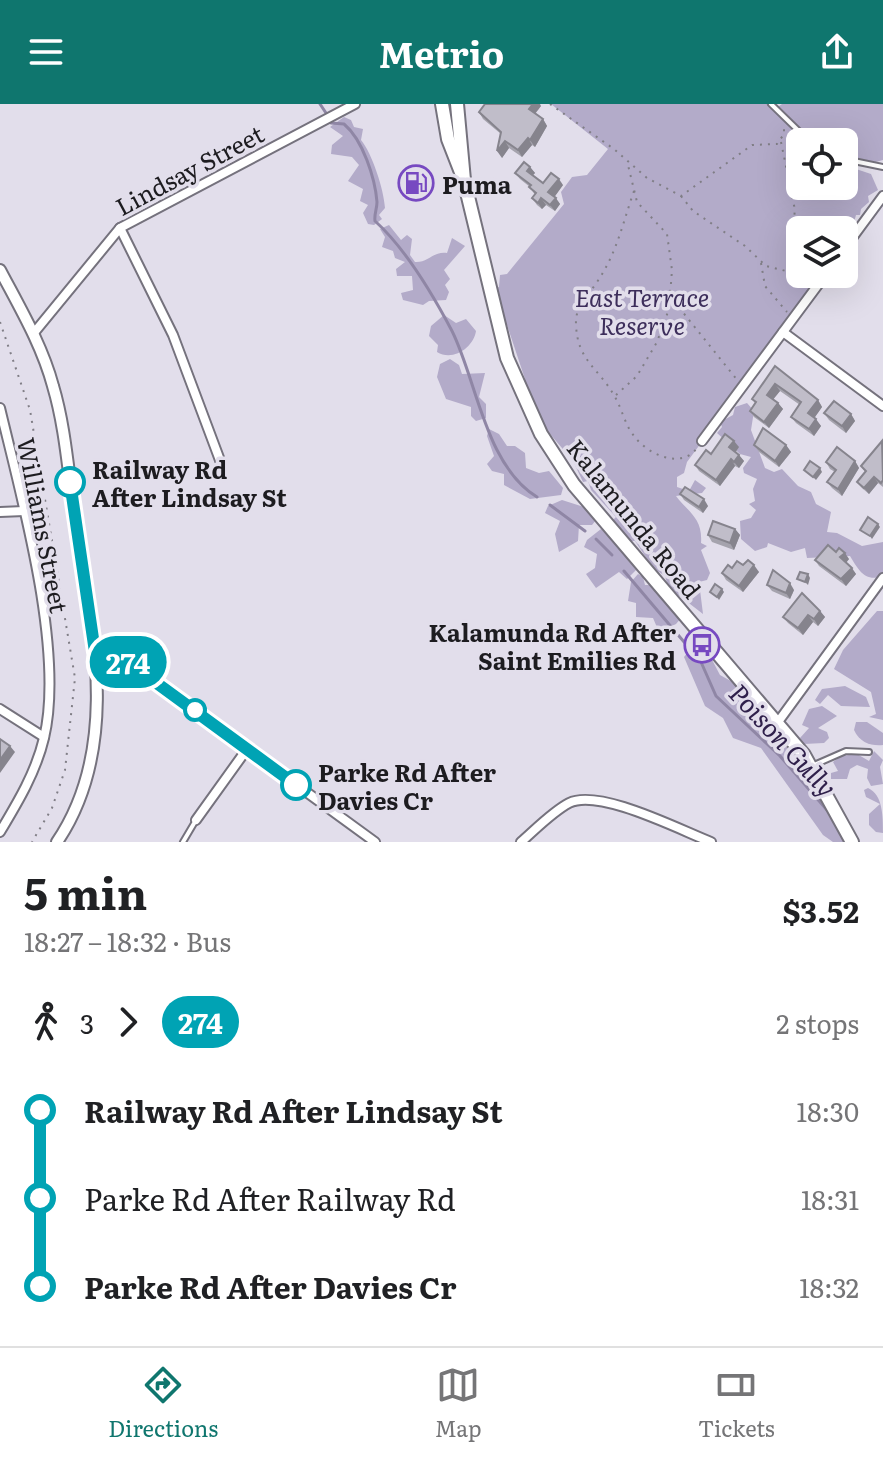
<!DOCTYPE html>
<html lang="en">
<head>
<meta charset="utf-8">
<style>
	:root { --surface:#fff; --page:#f2f2f2; --text:#202124; --muted:#757577; --line:#e0e0e0; --accent:#0f766e }
	body { margin:0; font-family:Literata,serif; background:var(--page); color:var(--text); height:100vh; display:flex; flex-direction:column; font-size:30px; white-space:nowrap }
	* { box-sizing:border-box; margin:0 }
	p { font-size:26px; color:var(--muted) }
	.icon { flex:none; width:44px; height:44px; fill:none; stroke:currentColor; stroke-width:2; stroke-linecap:round; stroke-linejoin:round }
	.map { position:relative; height:738px; overflow:hidden }
	.drawer { display:flex; flex-direction:column; background:var(--surface); flex:1 }
	.drawer>* { flex:none }
	.badge { padding:0 16px; border-radius:26px; font-size:28px; line-height:52px }
	.buttons { position:absolute; left:786px; top:24px; display:grid; gap:16px }
	.buttons a { display:grid; place-items:center; width:72px; height:72px; border-radius:12px; background:var(--surface); box-shadow:0 8px 32px #0002; font-size:40px }
	.map>.badge { position:absolute; translate:-50% -50%; box-shadow:0 0 0 4px #fff }
	.legs { display:flex; align-items:center; gap:12px; height:88px; padding:0 24px; font-size:26px }
	.legs p { margin-inline-start:auto }
	.overview { display:flex; align-items:center; justify-content:space-between; height:136px; padding:0 24px }
	h1 { font-size:44px; font-weight:700; line-height:60px }
	ul { padding:0 24px; list-style:none }
	li { display:flex; align-items:center; gap:28px; height:88px; font-size:30px }
	li i { display:grid; place-items:center; width:12px; height:100%; margin:0 10px; background:currentColor }
	li i::after { content:''; width:20px; height:20px; margin:-10px; border:6px solid; border-radius:50%; background:var(--surface) }
	li p { margin-inline-start:auto }
	li:first-child i { background:linear-gradient(#0000 50%,currentColor 0) }
	li:last-child i { background:linear-gradient(currentColor 50%,#0000 0) }
	header { display:flex; justify-content:space-between; align-items:center; height:104px; padding:0 24px; background:var(--accent); color:#fff; font-size:36px; font-weight:700 }
	.menu { display:flex; justify-content:space-around; align-items:center; height:112px; border-top:2px solid var(--line); background:var(--surface); font-size:22px; color:var(--muted) }
	.menu a { display:grid; justify-items:center; gap:4px }
	.menu .on { color:var(--accent) }
	.map>svg:first-child { display:block }
</style>
</head>
<body>
<header><svg class="icon" aria-label="menu" viewBox="0 0 24 24"><path d="M4 6h16M4 12h16M4 18h16"/></svg>Metrio<svg class="icon" aria-label="share" viewBox="0 0 24 24"><path d="M12 15V3M7 8l5-5 5 5M5 13v7h14v-7"/></svg></header>
<div class="map">
<svg width="883" height="738" viewBox="0 0 883 738">
	<rect width="100%" height="100%" fill="#e2deeb"/>
	<g fill="#b3abc9">
		<path d="M551 0H771L775 5 782 0H883V56L861 62 844 57V38H800V82H844L847 62 871 70 878 86 868 92 869 98 861 105 860 111H856L853 122 847 124 845 137 848 140 844 145V126H800V170H826L687 358 684 369 677 373V383L689 387 695 376 706 384 702 389 676 392C688 408 703 414 701 439L707 442 701 446 710 469 707 476 699 478 703 510 668 483 665 472 653 464 635 437H630L611 418 616 413 591 386 588 377 583 378 573 357 539 317 534 309 536 300 530 302 521 280 525 275 507 221H502L493 185 499 183 500 171 507 170 564 100 561 88 572 73 587 71 608 45Z"/>
		<path d="M344 13 351 16 354 23 363 25 361 36C372 49 384 86 385 104L379 111 382 115 374 121 368 120 363 109 368 101 360 97 363 85 348 77 359 61 352 53 331 50 332 41 343 32 330 23Z"/>
		<path d="M389 121 401 136 407 131 412 135 410 151 415 158C428 159 433 147 447 149L452 134 465 142 444 166 450 175 445 181 449 188 446 196 429 197 423 201 403 196 401 189 413 186 412 172H397L396 165 405 158 395 154 393 147 382 143 385 133 380 125Z"/>
		<path d="M444 211 456 219 466 215 476 227C474 243 453 258 437 248L438 241 429 232 431 222Z"/>
		<polygon points="450,255 459,261 462,270 485,269 479,293 486,300 486,314 476,317 471,312 471,303 446,295 437,273 440,260"/>
		<path d="M747 299 754 307 751 326 765 364 774 368 782 365 798 382 811 388 816 400 831 408 827 428 837 429 862 442 883 438V472C865 479 858 465 850 452L807 454 805 444 791 448 768 439 767 443 755 447 741 435 740 417 751 414 756 406 749 400 755 397 753 385 757 375 744 369 743 364 751 353 740 350 717 329 722 323 720 318 733 311 735 303Z"/>
		<polygon points="489,325 499,330 507,342 515,342 525,349 526,364 539,369 549,367 563,384 561,391 530,395 504,381 504,370 492,367 487,360 494,352 487,332"/>
		<polygon points="562,396 587,404 596,416 592,421 579,421 578,437 559,448 555,430 560,417 545,409 548,402"/>
		<polygon points="601,425 637,461 636,466 627,475 619,468 596,484 586,470 595,464 597,450 584,443 587,436"/>
		<polygon points="638,470 643,473 645,481 657,481 664,491 664,499 675,501 682,513 676,520 659,528 653,514 636,513 636,499 628,497 631,478"/>
		<polygon points="877,507 883,507 883,616 869,613 876,610 871,588 834,565 843,546"/>
		<polygon points="692,543 710,552 720,571 745,585 819,677 848,738 833,738 823,731 761,644 733,634 723,614 705,602 684,553"/>
		<polygon points="845,582 866,593 870,603 841,602 828,591 820,600 815,596 822,585"/>
		<polygon points="822,602 837,612 818,624 827,628 829,634 824,639 804,640 800,634 809,624 802,621 809,605"/>
		<path d="M856 618H867L883 629V641C871 642 860 639 854 626Z"/>
		<polygon points="874,647 883,656 880,663 883,680 871,682 867,674 868,665 857,661 850,665 847,675 831,675 831,669 838,667 833,658 841,652 857,650 869,657"/>
		<path d="M868 684C883 691 883 712 883 729L876 728 869 721V710L880 700 866 693 864 686Z"/>
	</g>
	<g fill="none" stroke-linecap="round" stroke-linejoin="round">
		<g stroke="#8f86a5" stroke-width="3">
			<polyline points="320,0 326,9"/>
			<path d="M331 19 344 20C363 36 375 74 377 98 377 105 374 110 375 117 406 145 432 189 452 227 477 277 485 361 537 393"/>
			<polyline points="550,401 585,427"/>
			<polyline points="596,435 612,451"/>
			<polyline points="624,467 701,558 716,592 780,652 827,706"/>
		</g>
		<defs>
			<g id="service">
				<polyline points="771,0 810,38"/>
				<polyline points="844,55 883,63"/>
				<polyline points="814,661 846,647 869,648"/>
				<polyline points="183,738 196,716"/>
			</g>
			<g id="minor">
				<polyline points="120,124 173,231 221,359"/>
				<polyline points="844,145 883,92"/>
				<polyline points="783,228 883,302"/>
				<polyline points="33,230 120,124 355,0"/>
				<path d="M0 304C21 392 65 547 44 634 36 668 18 698 0 728"/>
				<polyline points="702,337 826,170"/>
				<polyline points="0,408 24,407"/>
				<polyline points="95,548 110,548 121,553 375,738"/>
				<polyline points="0,605 44,633"/>
				<polyline points="778,618 883,474"/>
				<polyline points="196,716 247,645"/>
				<path d="M521 738C536 725 552 708 569 699 599 684 680 726 711 738"/>
			</g>
			<path id="tertiary" d="M0 166C20 204 42 241 53 282 65 322 68 366 74 407 91 515 123 641 57 738"/>
			<g id="primary">
				<polyline points="442,0 448,35 464,76 507,254 541,330 574,381 804,651 852,738"/>
				<polyline points="457,0 464,76"/>
			</g>
		</defs>
		<use href="#service" stroke="#75727d" stroke-width="8"/>
		<use href="#minor" stroke="#75727d" stroke-width="12"/>
		<use href="#tertiary" stroke="#75727d" stroke-width="14"/>
		<use href="#primary" stroke="#75727d" stroke-width="16"/>
		<g stroke="#807e86" stroke-width="2" stroke-dasharray="2 6" stroke-linecap="butt">
			<polyline points="550,0 614,45 647,74 681,92 752,41 777,40 784,30 784,20"/>
			<polyline points="781,38 795,106 787,166 791,176 805,182"/>
			<path d="M634 87C623 118 617 149 597 178 588 192 575 202 576 220 577 257 599 264 615 293 622 305 625 321 634 332 647 350 681 366 697 344"/>
			<polyline points="681,92 693,107 745,142 766,162 786,167"/>
			<polyline points="761,159 765,182 787,208"/>
			<polyline points="669,191 738,277"/>
			<polyline points="0,218 30,306 75,574 65,666 52,704 32,738"/>
			<polyline points="616,291 637,272 657,238 669,205 672,166 667,130 637,98 628,61"/>
		</g>
		<use href="#service" stroke="#fff" stroke-width="4"/>
		<use href="#minor" stroke="#fff" stroke-width="8"/>
		<use href="#tertiary" stroke="#fff" stroke-width="10"/>
		<use href="#primary" stroke="#fff" stroke-width="12"/>
	</g>
	<g fill="#a5a3ad">
		<polygon points="541,2 535,10 543,15 547,22 535,43 532,41 522,53 509,44 502,54 501,30 483,15 479,8"/>
		<polygon points="530,63 535,69 533,71 543,79 563,81 554,93 560,100 555,107 546,101 542,105 537,101 532,94 535,91 530,83 520,75 515,69"/>
		<polygon points="775,262 818,296 822,303 814,314 821,322 814,332 796,319 791,313 800,301 780,287 773,295 778,299 783,305 769,324 754,313 750,307 755,299 752,295"/>
		<polygon points="824,309 851,310 855,317 846,329 829,316"/>
		<polygon points="883,338 883,383 878,379 869,390 862,384 857,378 865,368 861,362"/>
		<polygon points="754,341 786,341 791,348 779,363 759,348"/>
		<polygon points="739,343 736,348 744,357 739,364 735,362 720,382 699,367 695,361 711,350"/>
		<polygon points="855,357 859,364 842,392 832,384 827,378 835,368 830,365 826,358"/>
		<polygon points="680,390 708,402 703,409 684,396"/>
		<polygon points="735,425 740,431 734,446 712,438 708,431"/>
		<polygon points="836,448 849,455 846,459 856,470 846,482 819,462 815,456"/>
		<polygon points="743,461 759,468 743,488 726,476 722,469"/>
		<polygon points="767,481 794,486 790,495 772,487"/>
		<polygon points="820,507 825,513 818,522 813,518 803,531 788,519 783,513"/>
	</g>
	<g fill="#86848d">
		<polygon points="533,0 540,0 541,2 533,12 529,5"/>
		<polygon points="543,15 547,22 535,43 530,36"/>
		<polygon points="528,34 532,41 522,53 518,46"/>
		<polygon points="505,37 509,44 502,54 497,47"/>
		<polygon points="530,63 535,69 531,73 527,67"/>
		<polygon points="559,75 563,81 553,95 548,88"/>
		<polygon points="541,94 546,101 542,105 538,99"/>
		<polygon points="556,94 560,100 555,107 550,101"/>
		<polygon points="775,280 780,287 772,297 767,291"/>
		<polygon points="818,296 822,303 813,316 808,309"/>
		<polygon points="778,299 783,305 769,324 764,318"/>
		<polygon points="851,310 855,317 846,329 842,322"/>
		<polygon points="816,315 821,322 814,332 809,325"/>
		<polygon points="734,337 739,343 734,350 729,343"/>
		<polygon points="786,341 791,348 779,363 775,357"/>
		<polygon points="739,351 744,357 739,364 734,358"/>
		<polygon points="731,355 735,362 720,382 716,376"/>
		<polygon points="855,357 859,364 842,392 838,385"/>
		<polygon points="820,364 822,368 816,376 813,373"/>
		<polygon points="874,373 878,379 869,390 864,384"/>
		<polygon points="704,395 708,402 703,409 699,403"/>
		<polygon points="878,420 880,423 872,435 870,432"/>
		<polygon points="735,425 740,431 734,446 730,439"/>
		<polygon points="845,449 849,455 845,460 840,453"/>
		<polygon points="754,461 759,468 743,488 739,482"/>
		<polygon points="852,464 856,470 846,482 841,475"/>
		<polygon points="808,470 810,474 808,481 805,478"/>
		<polygon points="790,479 794,486 790,495 786,489"/>
		<polygon points="722,485 724,488 719,496 717,493"/>
		<polygon points="820,507 825,513 818,522 814,515"/>
		<polygon points="808,511 813,518 803,531 798,524"/>
		<polygon points="10,642 15,648 0,669 0,656"/>
	</g>
	<g fill="#c0bdc9" stroke="#86848d" stroke-width="2">
		<polygon points="485,0 533,0 529,5 543,15 530,36 528,34 518,46 505,37 497,47 501,28 479,8"/>
		<polygon points="524,58 530,63 527,67 543,79 551,69 559,75 548,88 556,94 550,101 541,94 538,99 532,94 536,89 529,83 531,81 515,69"/>
		<polygon points="775,262 818,296 808,309 816,315 809,325 791,313 801,298 775,280 767,291 778,299 764,318 750,307 756,298 752,295"/>
		<polygon points="834,297 851,310 842,322 824,309"/>
		<polygon points="763,324 786,341 775,357 754,341"/>
		<polygon points="725,330 734,337 729,343 739,351 734,358 731,355 716,376 695,361 706,346 711,350"/>
		<polygon points="882,337 883,376 881,379 874,373 864,384 857,378 866,367 861,362"/>
		<polygon points="837,343 855,357 838,385 827,378 836,366 826,358"/>
		<polygon points="810,357 820,364 813,373 804,366"/>
		<polygon points="685,383 704,395 699,403 680,390"/>
		<polygon points="868,413 878,420 870,432 860,426"/>
		<polygon points="713,417 735,425 730,439 708,431"/>
		<polygon points="828,441 836,448 839,444 845,449 840,453 852,464 841,475 815,456"/>
		<polygon points="748,456 754,461 739,482 722,469 728,461 732,464 737,457 743,461"/>
		<polygon points="773,466 790,479 786,489 767,481"/>
		<polygon points="800,468 808,470 805,478 797,475"/>
		<polygon points="715,480 722,485 717,493 710,488"/>
		<polygon points="802,489 820,507 814,515 808,511 798,524 783,513"/>
		<polygon points="0,635 10,642 0,656"/>
	</g>
	<g fill="none" stroke-linecap="round" stroke-linejoin="round">
		<defs>
			<polyline id="line-1" points="70,378 95,548 110,548 121,553 296,681"/>
		</defs>
		<use href="#line-1" stroke="#fff" stroke-width="18"/>
		<use href="#line-1" stroke="#00a3b4" stroke-width="12"/>
	</g>
	<defs>
		<symbol id="fuel-ring" viewBox="-11 -11 22 22"><circle r="9.5" fill="#e2deeb" stroke="#7749c1" stroke-width="1.5"/><path d="M-5.5-6h7V0h2V4h1.3V-2.5L3-4.5l.8-.8L6-3V5H2.5V1h-1V6h-7ZM-4.2-4.7v3.2H.2V-4.7Z" fill="#7749c1"/></symbol>
		<symbol id="bus-ring" viewBox="-11 -11 22 22"><circle r="9.5" fill="#e2deeb" stroke="#7749c1" stroke-width="1.5"/><path d="M-5-6H5V4H4V6H2V4H-2V6H-4V4H-5ZM-3.5-4V0h7V-4ZM-3.5 1.2v1.5H-2V1.2ZM2 1.2v1.5H3.5V1.2Z" fill="#7749c1"/></symbol>
	</defs>
	<g fill-rule="evenodd">
		<use href="#fuel-ring" x="396" y="59" width="40" height="40"/>
		<use href="#bus-ring" x="682" y="521" width="40" height="40"/>
	</g>
	<g fill="#fff" stroke="#00a3b4" stroke-width="4">
		<circle cx="70" cy="378" r="14"/>
		<circle cx="195" cy="606" r="10"/>
		<circle cx="296" cy="681" r="14"/>
	</g>
	<g text-anchor="middle" dominant-baseline="central" stroke-width="7" stroke-linejoin="round" paint-order="stroke">
		<g font-size="24" fill="#1d1c20" stroke="#e2deeb">
			<text transform="translate(189 65) rotate(-28)">Lindsay Street</text>
			<text transform="translate(635 414) rotate(51)">Kalamunda Road</text>
			<text transform="translate(44 421) rotate(79)">Williams Street</text>
		</g>
		<g font-size="24" font-weight="bold" fill="#1d1c20" stroke="#e2deeb" text-anchor="start">
			<text x="442" y="79">Puma</text>
			<text x="676" y="527" text-anchor="end">Kalamunda Rd After<tspan x="676" dy="28">Saint Emilies Rd</tspan></text>
		</g>
		<g font-size="24" font-style="italic" fill="#3d2e5b" stroke="#e2deeb">
			<text x="642" y="192">East Terrace<tspan x="642" dy="28">Reserve</tspan></text>
		</g>
		<g font-size="24" font-weight="bold" fill="#1d1c20" stroke="#e2deeb" text-anchor="start">
			<text x="92" y="364">Railway Rd<tspan x="92" dy="28">After Lindsay St</tspan></text>
			<text x="318" y="667">Parke Rd After<tspan x="318" dy="28">Davies Cr</tspan></text>
		</g>
		<g font-size="26" font-style="italic" fill="#2f204b" stroke="#e2deeb">
			<text transform="translate(784 635) rotate(47)">Poison Gully</text>
		</g>
	</g>
</svg>
<div class="buttons">
<a><svg class="icon" aria-label="locate" viewBox="0 0 24 24"><circle cx="12" cy="12" r="6"/><path d="M12 2v4M12 18v4M2 12h4M18 12h4"/></svg></a>
<a><svg class="icon" aria-label="layers" viewBox="0 0 24 24"><path d="M12 4l9 5-9 5-9-5zM3 14l9 5 9-5"/></svg></a>
</div>
<b class="badge" style="left:128px;top:558px;background:#00a3b4;color:#fff">274</b>
</div>
<section class="drawer">
<div class="overview"><div><h1>5 min</h1><p>18:27 – 18:32 · Bus</p></div><b>$3.52</b></div>
<div class="legs"><svg class="icon" aria-label="walk" viewBox="0 0 24 24"><circle cx="13" cy="4" r="2"/><path d="M13 8l-2 6 4 7M11 14l-3 7M7 12l3-4h3l4 4"/></svg>3<svg class="icon" aria-label="forward" viewBox="0 0 24 24"><path d="M9 5l7 7-7 7"/></svg><b class="badge" style="background:#00a3b4;color:#fff">274</b><p>2 stops</p></div>
<ul>
<li><i style="color:#00a3b4"></i><b>Railway Rd After Lindsay St</b><p>18:30</p></li>
<li><i style="color:#00a3b4"></i><span>Parke Rd After Railway Rd</span><p>18:31</p></li>
<li><i style="color:#00a3b4"></i><b>Parke Rd After Davies Cr</b><p>18:32</p></li>
</ul>
</section>
<nav class="menu">
<a class="on"><svg class="icon" aria-label="directions" viewBox="0 0 24 24"><path d="M12 3l9 9-9 9-9-9zM9 14v-3h6M13 9l2 2-2 2"/></svg>Directions</a>
<a><svg class="icon" aria-label="map" viewBox="0 0 24 24"><path d="M3 6l6-2 6 2 6-2v14l-6 2-6-2-6 2zM9 4v14M15 6v14"/></svg>Map</a>
<a><svg class="icon" aria-label="tickets" viewBox="0 0 24 24"><path d="M3 7h18v10H3zM15 7v10"/></svg>Tickets</a>
</nav>
</body>
</html>
